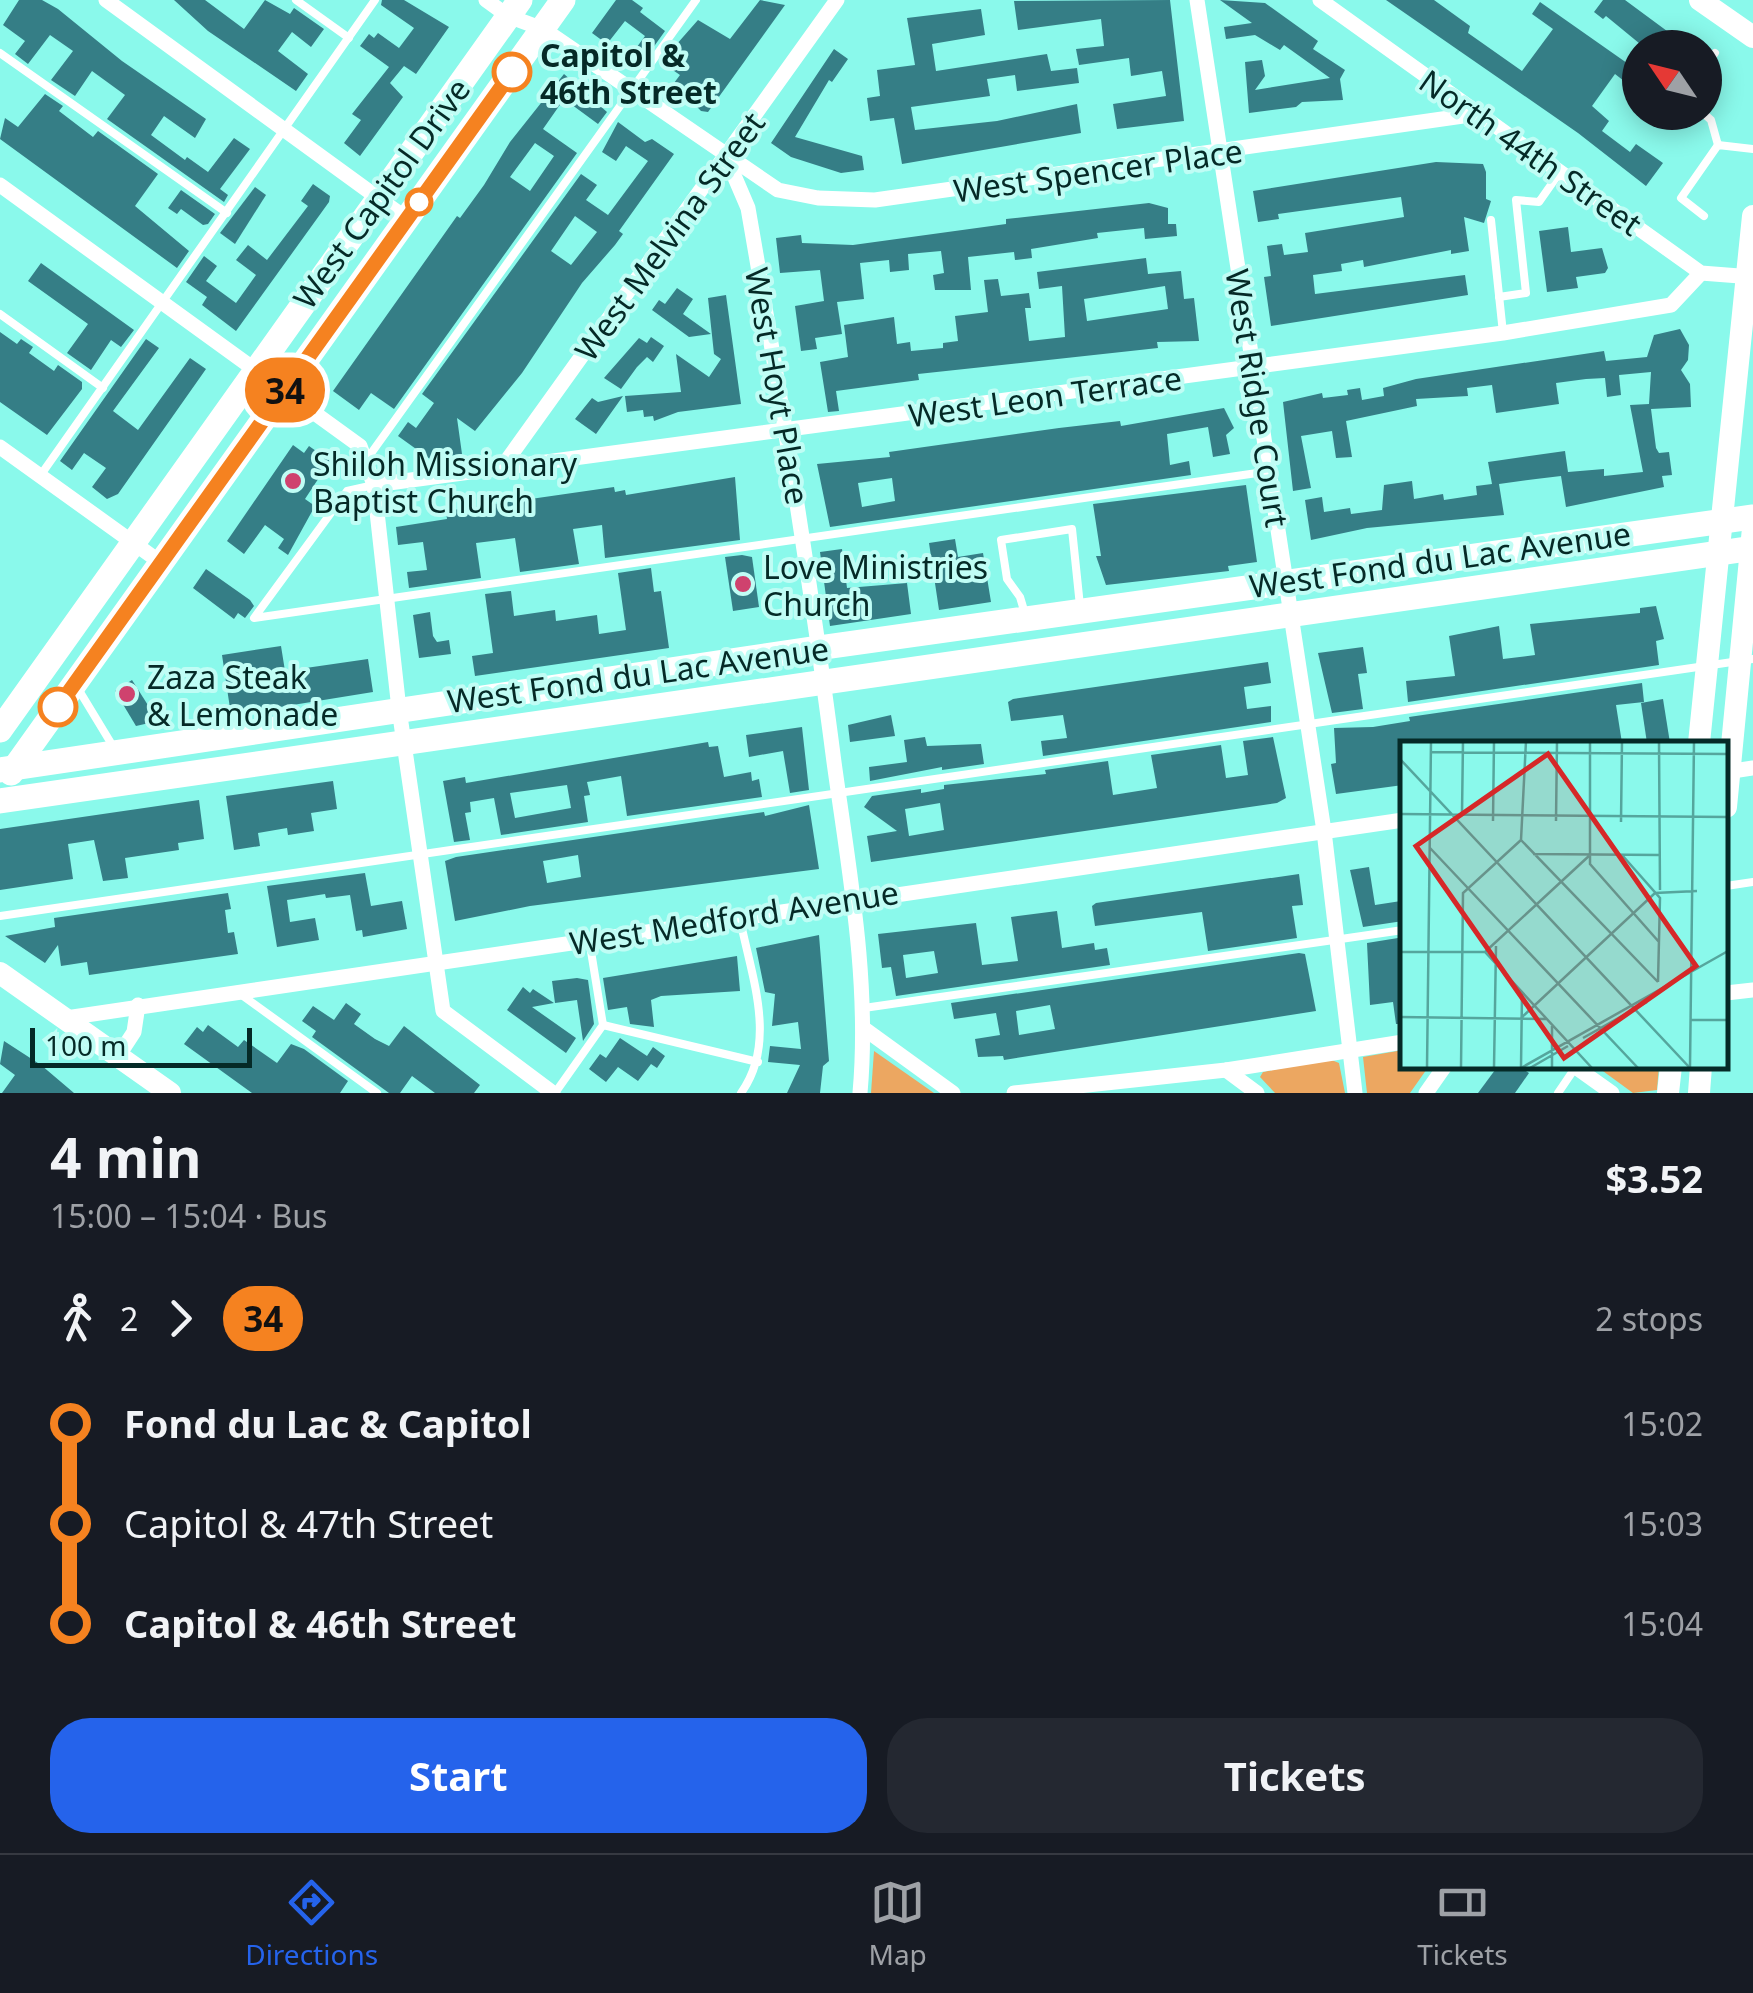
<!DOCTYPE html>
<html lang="en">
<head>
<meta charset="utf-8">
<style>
	:root { --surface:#171b24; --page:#242831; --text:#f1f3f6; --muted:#9ea1a6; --line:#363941; --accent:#2563eb }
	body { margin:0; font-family:"Noto Sans",sans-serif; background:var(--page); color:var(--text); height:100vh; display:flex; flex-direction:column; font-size:38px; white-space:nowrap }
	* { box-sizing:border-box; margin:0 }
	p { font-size:32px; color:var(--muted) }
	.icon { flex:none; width:55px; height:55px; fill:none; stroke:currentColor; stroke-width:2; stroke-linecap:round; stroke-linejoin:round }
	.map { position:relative; height:1093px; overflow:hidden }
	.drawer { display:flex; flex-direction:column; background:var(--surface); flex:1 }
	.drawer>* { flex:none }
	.badge { padding:0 20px; border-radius:32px; font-size:35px; line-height:65px }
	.needle { width:65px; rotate:305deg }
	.tools { position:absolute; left:1622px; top:30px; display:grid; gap:20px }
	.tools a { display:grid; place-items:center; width:100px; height:100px; border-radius:50%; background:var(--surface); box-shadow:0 5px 25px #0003; font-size:50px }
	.scale { position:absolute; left:30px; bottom:25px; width:222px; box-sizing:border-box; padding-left:10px; border:5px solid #052a27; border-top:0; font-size:28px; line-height:35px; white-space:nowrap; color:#052a27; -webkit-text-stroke:8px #c0fdf5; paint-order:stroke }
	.map>.badge { position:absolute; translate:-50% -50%; box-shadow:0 0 0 5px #fff }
	.legs { display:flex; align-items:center; gap:15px; height:110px; padding:0 50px; font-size:32px }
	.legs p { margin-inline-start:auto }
	.head { display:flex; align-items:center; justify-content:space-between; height:170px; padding:0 50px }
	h1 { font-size:55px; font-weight:700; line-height:75px }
	.action { display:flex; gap:20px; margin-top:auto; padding:20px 50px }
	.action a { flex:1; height:115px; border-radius:40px; background:var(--accent); color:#fff; font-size:40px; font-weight:700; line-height:115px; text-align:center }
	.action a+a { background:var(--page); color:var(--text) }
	ul { padding:0 50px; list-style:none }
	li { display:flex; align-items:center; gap:35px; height:100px; font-size:38px }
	li i { display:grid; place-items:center; width:15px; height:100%; margin:0 12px; background:currentColor }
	li i::after { content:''; width:25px; height:25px; margin:-12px; border:8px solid; border-radius:50%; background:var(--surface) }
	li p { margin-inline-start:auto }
	li:first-child i { background:linear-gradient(#0000 50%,currentColor 0) }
	li:last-child i { background:linear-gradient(currentColor 50%,#0000 0) }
	.dock { display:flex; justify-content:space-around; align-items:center; height:140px; border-top:2px solid var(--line); background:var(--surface); font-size:28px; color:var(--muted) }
	.dock a { display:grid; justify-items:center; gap:5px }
	.dock .on { color:var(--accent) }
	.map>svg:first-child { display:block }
</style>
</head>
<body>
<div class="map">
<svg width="1753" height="1093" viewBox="0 0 1753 1093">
	<rect width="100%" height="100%" fill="#8af9eb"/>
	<g fill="#eca761">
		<polygon points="1403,1050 1403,1066 1429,1066 1410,1093 1367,1093 1363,1057"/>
		<polygon points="874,1051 934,1093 871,1093"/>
		<polygon points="1329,1059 1339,1063 1345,1093 1275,1093 1260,1077 1263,1072"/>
		<polygon points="1596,1066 1659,1066 1657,1090 1633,1093"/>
	</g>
	<g fill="#357e86" fill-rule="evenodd">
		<polygon points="19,0 42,0 58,9 122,61 206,119 195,138 164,116 151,135 185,160 187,157 208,172 234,138 250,149 220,189 228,195 224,202 107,119 125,95 92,71 75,96 51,80 73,51 50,35 28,64 15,54 25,41 3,25"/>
		<polygon points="174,0 205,0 244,29 265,0 290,14 294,8 324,29 311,47 292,32 278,51 308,74 296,91 208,31"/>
		<polygon points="382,0 404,0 449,27 416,74 404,66 390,83 403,97 360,156 344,143 361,120 352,114 389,67 360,46 369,34 374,38 378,33 399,48 414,28 381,5"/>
		<polygon points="616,0 632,0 643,8 640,12 665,31 645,59 634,51 645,36 625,21 607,44 592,33"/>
		<polygon points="760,0 785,5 708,112 701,111 674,83 680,75 661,62 698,20 730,39"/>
		<polygon points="1170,0 1184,121 1117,129 1113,104 1166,96 1162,71 1131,76 1129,58 1079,65 1076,49 1104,46 1101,19 1018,30 1014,1"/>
		<polygon points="1220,0 1265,3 1318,41 1313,49 1345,70 1340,79 1343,100 1302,102 1296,107 1249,113 1245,62 1262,60 1265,76 1255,90 1330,78 1284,45 1280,50 1255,35 1226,39 1224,27 1252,23"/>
		<polygon points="1386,0 1434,0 1470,26 1468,33 1522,71 1553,29 1532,14 1540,2 1634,68 1624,81 1615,74 1592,106 1609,121 1602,131 1630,152 1636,144 1663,163 1646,186 1578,133"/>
		<polygon points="1603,0 1625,0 1690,48 1645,48 1606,16 1603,19 1594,12"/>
		<polygon points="981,9 985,35 932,44 936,71 1047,54 1051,71 1077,68 1079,83 1017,91 1015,75 987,79 990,96 911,107 915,130 997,121 1077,104 1081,133 902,164 894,118 870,121 867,98 880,96 877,70 915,65 907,18"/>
		<polygon points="834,49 848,59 832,82 829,80 795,137 862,156 864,170 841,173 791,157 771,143"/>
		<path d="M564 74 607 112 598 124 564 99 543 129 577 153 394 409 371 393 359 410 333 391 457 216 460 218 484 185 510 142ZM535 143 554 156 530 191 510 177Z"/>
		<polygon points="45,94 63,106 59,111 93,137 98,131 158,174 135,206 189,251 177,268 0,139 5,118 18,127"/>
		<path d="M618 122 645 142 652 139 674 154 619 231 623 234 615 245 582 283 522 373 475 431 457 418 462 454 430 459 398 436 408 422 416 428 434 403 422 394 581 174 597 185 586 200 608 215 648 161 626 146 616 161 602 152ZM575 216 597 232 571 265 551 251Z"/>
		<polygon points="1436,162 1483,164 1486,172 1486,199 1491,201 1484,223 1464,217 1469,251 1451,254 1451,250 1364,267 1363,260 1341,264 1342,271 1313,275 1315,294 1465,275 1468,295 1271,326 1264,277 1271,276 1267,246 1282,244 1284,255 1308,252 1305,233 1404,217 1401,197 1278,214 1279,219 1258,222 1253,191"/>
		<polygon points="313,184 330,196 329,202 236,331 202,305 207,297 186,282 204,256 217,266 206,281 236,303 256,275 236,260 248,245 267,260 308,206 301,201"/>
		<polygon points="255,187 266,195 235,244 220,233"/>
		<polygon points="181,190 215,214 208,224 203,225 181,209 177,214 168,208"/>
		<polygon points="1149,203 1168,208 1168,224 1176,224 1177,236 1145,239 1144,228 1097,233 1098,238 1031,249 1032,258 1015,260 1014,252 968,257 971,290 935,290 933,275 944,273 941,251 908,254 909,270 890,272 889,260 860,263 864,299 837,302 842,334 815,338 817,349 801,351 795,306 824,301 820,270 780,273 776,238 801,235 802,243 853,245 1006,224 1006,219"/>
		<polygon points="1568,227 1571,252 1602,248 1608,268 1605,273 1576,277 1578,288 1547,292 1539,231"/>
		<path d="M1146 258 1148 274 1181 271 1184 299 1194 298 1199 341 1157 342 1158 348 918 374 919 380 836 391 839 411 828 412 820 362 848 357 844 325 894 317 897 344 910 342 911 351 943 348V343L958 341 955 316 988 312 984 280 998 279 1001 296 1029 293 1031 308H1025L1029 341 1065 337 1062 286 1039 289 1037 272ZM1165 286 1168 309 1087 321 1084 299Z"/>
		<polygon points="41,263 134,330 121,347 111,340 91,370 67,353 88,324 28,281"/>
		<polygon points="677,288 693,299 683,314 711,334 689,337 652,310 659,300 665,304"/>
		<polygon points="726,295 741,404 678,412 654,421 653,416 644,417 643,410 627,412 625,396 681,392 676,354 709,377 721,359 714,354 708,298"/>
		<polygon points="1680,329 1689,345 1688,360 1681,370 1690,384 1691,407 1651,409 1656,448 1659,453 1669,452 1672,475 1662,476 1664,487 1566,507 1561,476 1536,479 1499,484 1504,515 1367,528 1311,540 1305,500 1322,497 1324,512 1350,508 1351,514 1382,510 1384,485 1412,481 1414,499 1443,494 1444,500 1477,495 1476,486 1492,484 1488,462 1565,451 1568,472 1604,469 1604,476 1643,472 1630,405 1649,404 1651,372 1619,375 1621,395 1607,397 1605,378 1586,379 1556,383 1559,404 1496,413 1492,385 1467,388 1468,396 1416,399 1417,406 1346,421 1352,457 1336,458 1332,431 1301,436 1311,488 1293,491 1283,402 1322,393 1323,398 1348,395 1347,390 1360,388 1362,400 1384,396 1383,388 1416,379 1604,351 1606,361 1647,357 1654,335"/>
		<polygon points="0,332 17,344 21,339 33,347 29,353 54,371 58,365 82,382 82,389 47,435 0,402"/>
		<polygon points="651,337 664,346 653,362 647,357 637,367 621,389 604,378 639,338 647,343"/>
		<polygon points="146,339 159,348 113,411 138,430 190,358 206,369 118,494 107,499 92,487 106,468 84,453 72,470 60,461"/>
		<polygon points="623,396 596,434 575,419 592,398 598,402"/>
		<path d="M1224 408 1234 428 1226 435 1230 454 1213 457 1208 427 1167 434 1170 465 1189 461 1191 475 830 527 817 464 890 457 889 452 1059 428 1120 421 1121 426ZM892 478 895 501 862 507 858 483Z"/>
		<polygon points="293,445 304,453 309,446 330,461 305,499 315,506 288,555 278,548 284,539 265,525 244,554 227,541"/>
		<polygon points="735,477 740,540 605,558 602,525 573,529 579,564 520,572 515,538 476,543 481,578 409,588 407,572 427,570 423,542 398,545 396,527 447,519 446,511 614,487 615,492 625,490 626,495"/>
		<polygon points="1246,485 1257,562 1228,566 1229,571 1106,585 1096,556 1101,556 1093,504"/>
		<polygon points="955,539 958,557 983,553 991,602 939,610 929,543"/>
		<polygon points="842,549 847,588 907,583 911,614 830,626 820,552"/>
		<polygon points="742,555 752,557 759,607 733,611 725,557"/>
		<polygon points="651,568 654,592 661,591 669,648 475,676 472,656 493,653 485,594 511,591 514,616 555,610 556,621 597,615 599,634 626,630 618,573"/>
		<polygon points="206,569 250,600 254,606 245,618 238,613 234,619 193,588"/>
		<polygon points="1656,606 1664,639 1656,641 1659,665 1408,702 1406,681 1455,676 1449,636 1499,626 1503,659 1535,655 1530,624 1640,613 1640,608"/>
		<polygon points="430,612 433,636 437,642 449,640 451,654 419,658 413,615"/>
		<polygon points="281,646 285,671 368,659 373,692 231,715 222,655"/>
		<polygon points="1363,647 1367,673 1358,674 1363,709 1332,713 1318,653"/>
		<polygon points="1268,662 1271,683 1244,687 1247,709 1271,706 1271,722 1043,756 1041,741 1067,738 1063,715 1011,721 1008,702 1013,699"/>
		<polygon points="132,680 158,721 136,726 115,691"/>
		<polygon points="1642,683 1644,702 1616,705 1622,743 1403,743 1403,785 1336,794 1331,764 1336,763 1334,728 1373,727 1410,721 1409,717"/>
		<polygon points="1663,699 1670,743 1647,743 1641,703"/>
		<polygon points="891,715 895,736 850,742 848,725"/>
		<polygon points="802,727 809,790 790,793 783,751 749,757 746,735"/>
		<polygon points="925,737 927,746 981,744 984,764 942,770 942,767 870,781 869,767 907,762 904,740"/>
		<path d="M1273 737 1286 798 1277 803 871 862 867 836 897 831 864 807 872 796 921 789V793L944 789V785L1046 774 1045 770 1108 761 1113 795 1157 788 1151 755 1221 745 1226 778 1248 775 1243 741ZM940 803 944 830 909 836 905 809Z"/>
		<path d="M708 742 709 747 718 746 724 777 751 772 752 781 759 779 762 797 627 816 621 776 587 782 590 795 584 796 588 822 501 835 494 798 470 802 471 812 465 813 470 840 454 842 443 781 465 777 466 783ZM567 785 571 808 515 818 510 793Z"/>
		<polygon points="333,781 337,809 311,813 314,831 288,835 287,828 258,833 260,846 234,850 226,796"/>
		<polygon points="199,800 204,839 178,843 179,850 125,858 128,878 103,881 94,840 68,844 73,879 0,890 0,829"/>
		<path d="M809 805 819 869 530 906 455 921 445 861 456 857 764 812 765 816ZM578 855 581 877 547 883 543 861Z"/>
		<polygon points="1369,867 1375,905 1401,901 1403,921 1363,927 1350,870"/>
		<polygon points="365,873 371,906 402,901 407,929 363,937 362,930 356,931 350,895 326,898 325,894 287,900 290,922 315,918 319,940 277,947 267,886"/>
		<polygon points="1299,874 1303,905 1292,906 1297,938 1208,951 1202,912 1095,926 1092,906 1096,903"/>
		<polygon points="228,893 231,909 225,910 228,933 234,932 238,954 89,975 87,962 61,966 58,945 45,963 5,936 55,927 54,918"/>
		<path d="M1057 911 1062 948 1094 943 1095 950 1107 948 1110 965 896 996 891 967 882 968 878 934 976 923 982 965 1018 961 1011 917ZM934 951 938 973 906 978 903 955Z"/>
		<polygon points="819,935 829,1061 823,1066 820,1093 787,1093 800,1065 768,1062 770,1046 801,1049 798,1022 772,1026 775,994 765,992 756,948"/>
		<polygon points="1398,938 1403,1024 1396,1024 1393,1002 1370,1005 1367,943"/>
		<path d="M1299 953 1305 954 1316 1011 1004 1060 1003 1056 978 1057 975 1039 1000 1035 996 1013 954 1019 951 1003ZM1050 1005 1055 1029 1019 1035 1016 1011Z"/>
		<polygon points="737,956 740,991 661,996 651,1000 654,1027 630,1024 627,1007 608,1010 603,978"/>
		<polygon points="577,978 588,980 594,1024 583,1041 577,1000 555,1003 552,981"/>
		<polygon points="523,987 530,993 533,989 554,1003 532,1007 576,1038 566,1053 507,1010"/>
		<polygon points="346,1003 361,1014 354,1024 375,1039 389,1046 404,1026 480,1085 474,1093 435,1093 412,1076 400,1093 389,1093 312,1037 316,1031 302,1021 313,1006 334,1020"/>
		<polygon points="208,1025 238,1047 244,1040 277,1063 291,1044 304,1049 348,1081 340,1093 252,1093 184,1044 197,1027 203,1032"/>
		<polygon points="620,1038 647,1056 653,1047 665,1056 657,1068 651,1064 638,1081 618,1067 606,1082 589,1069 600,1054 606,1058"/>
		<polygon points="4,1041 41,1065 74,1093 2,1093 15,1075 0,1064"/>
		<polygon points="1498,1066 1518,1066 1529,1073 1515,1093 1478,1093"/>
	</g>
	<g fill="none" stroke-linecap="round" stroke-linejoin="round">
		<g stroke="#fff" stroke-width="8">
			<polyline points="296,0 349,38"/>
			<polyline points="0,53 227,213"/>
			<polyline points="1705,67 1715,53"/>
			<polyline points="1702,112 1711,120 1718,145"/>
			<polyline points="1704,216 1681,198 1718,145 1753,149"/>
			<polyline points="1491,220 1503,333"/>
			<polyline points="1499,297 1526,293 1516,200 1539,202 1560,172"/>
			<polyline points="0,314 103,388"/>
			<polyline points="367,459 696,0"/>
			<polyline points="40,476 375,0"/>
			<polyline points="374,485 347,491 254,618 1271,471"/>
			<polyline points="1026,617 1020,597 1007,579 1001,540 1072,529 1080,606"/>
			<polyline points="77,687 114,748"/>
			<polyline points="1726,886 1753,882"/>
			<polyline points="0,916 1753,659"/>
			<path d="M740 919C751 975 778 1042 741 1093"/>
			<polyline points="239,993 377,1093"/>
			<polyline points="864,1008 1403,930"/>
			<polyline points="603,1025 758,1062"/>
			<polyline points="555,1093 603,1025 589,939"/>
			<polyline points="1558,1093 1575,1068"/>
		</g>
		<g stroke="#fff" stroke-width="15">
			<polyline points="106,0 407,219"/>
			<polyline points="486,0 508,16 543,29 778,190 818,198 875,200 1477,114"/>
			<polyline points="1197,0 1324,831 1355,1093"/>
			<polyline points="1320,0 1701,273 1753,277"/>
			<path d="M727 159 748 208C780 392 810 576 834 762 849 871 870 982 860 1093"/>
			<polyline points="0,185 360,446 374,485 399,709 443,1011 553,1093"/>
			<polyline points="0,447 160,562"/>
			<polyline points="500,470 837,0"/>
			<polyline points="374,485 1503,333 1671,305 1701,273"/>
			<polyline points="1726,772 1753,768"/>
			<polyline points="1726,993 1753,990"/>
			<polyline points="66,1018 1403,820"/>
			<polyline points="866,1030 953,1093"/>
			<polyline points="119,1055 134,1032 138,1005"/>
			<polyline points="1574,1066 1612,1093"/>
			<polyline points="1226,1070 1257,1093"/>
			<polyline points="1014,1093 1226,1070 1403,1042"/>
			<polyline points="1426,1093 1445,1066"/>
		</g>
		<g stroke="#fff" stroke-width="22">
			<polyline points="1700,0 1753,37"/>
			<polyline points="1699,743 1753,216"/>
			<polyline points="1726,807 1753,528"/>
			<polyline points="0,973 170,1093"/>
			<polyline points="1668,1093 1671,1066"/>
			<polyline points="1699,1093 1701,1066"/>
		</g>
		<g stroke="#fff" stroke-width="25">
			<polyline points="0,730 520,0"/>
			<polyline points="0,770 818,648 1753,517"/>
			<polyline points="11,773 563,0"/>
			<polyline points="0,801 1753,548"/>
		</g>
	</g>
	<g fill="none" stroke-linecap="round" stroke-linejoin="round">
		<defs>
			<polyline id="line-1" points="58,707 512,72"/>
		</defs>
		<use href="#line-1" stroke="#fff" stroke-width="22"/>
		<use href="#line-1" stroke="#f58220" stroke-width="15"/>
	</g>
	<g fill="#fff" stroke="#f58220" stroke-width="5">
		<circle cx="512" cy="72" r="18"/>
		<circle cx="419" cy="202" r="12"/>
		<circle cx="58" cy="707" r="18"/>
	</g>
	<g fill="#cf426e" stroke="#c0fdf5" stroke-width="4">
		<circle cx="293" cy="481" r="10"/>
		<circle cx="743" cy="584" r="10"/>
		<circle cx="127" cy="694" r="10"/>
	</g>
	<g text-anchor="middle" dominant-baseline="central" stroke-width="8" stroke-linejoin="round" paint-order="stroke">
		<g font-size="32" font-weight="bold" fill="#052a27" stroke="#c0fdf5" text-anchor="start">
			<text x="540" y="54">Capitol &amp;<tspan x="540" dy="37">46th Street</tspan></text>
		</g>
		<g font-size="32" fill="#052a27" stroke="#c0fdf5">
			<text transform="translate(1531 152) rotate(35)">North 44th Street</text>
			<text transform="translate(1098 170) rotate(-8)">West Spencer Place</text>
			<text transform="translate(381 193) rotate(-54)">West Capitol Drive</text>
			<text transform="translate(669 236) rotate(-54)">West Melvina Street</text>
			<text transform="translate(778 386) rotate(80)">West Hoyt Place</text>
			<text transform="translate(1045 396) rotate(-8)">West Leon Terrace</text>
			<text transform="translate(1258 398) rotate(81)">West Ridge Court</text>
			<text transform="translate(1440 559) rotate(-8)">West Fond du Lac Avenue</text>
			<text transform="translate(638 674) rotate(-8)">West Fond du Lac Avenue</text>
			<text transform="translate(734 917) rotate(-9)">West Medford Avenue</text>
		</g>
		<g font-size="32" fill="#052a27" stroke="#c0fdf5" text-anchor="start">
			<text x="313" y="463">Shiloh Missionary<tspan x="313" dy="37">Baptist Church</tspan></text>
			<text x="763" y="566">Love Ministries<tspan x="763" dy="37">Church</tspan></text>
			<text x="147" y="676">Zaza Steak<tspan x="147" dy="37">&amp; Lemonade</tspan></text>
		</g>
	</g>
	<g transform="translate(1400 741)">
		<rect width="328" height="328" fill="#8af9eb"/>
		<path fill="none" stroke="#55a69d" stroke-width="2.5" d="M190 0V123L259 201M259 0 260 149M31 11 328 13M0 18 290 327M0 73 328 76M62 73 63 0M93 80 94 0M156 80 157 0M221 81 222 0M121 99 258 241M121 99 126 0M30 107 238 327M133 113 260 114M222 114 260 157 258 241M0 211H85M85 211 192 327M85 211 190 114M0 276 146 278M121 277 255 152 297 150M291 279H328M152 283V327M183 297 247 261M121 326 122 253M290 326 294 0M27 327 31 0M61 327 63 152 121 99M94 327 96 205M121 327 328 210M130 327 168 305"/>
		<path fill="#d62828" fill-opacity="0.15" stroke="#d62828" stroke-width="5" d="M148 13 296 225 164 317 16 105Z"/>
		<rect width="328" height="328" fill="none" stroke="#052a27" stroke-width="5"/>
	</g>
</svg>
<div class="tools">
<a><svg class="needle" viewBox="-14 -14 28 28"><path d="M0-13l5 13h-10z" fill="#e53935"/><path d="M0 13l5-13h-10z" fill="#9ea1a6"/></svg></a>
</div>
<div class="scale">100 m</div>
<b class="badge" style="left:285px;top:390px;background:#f58220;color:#111">34</b>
</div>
<section class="drawer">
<div class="head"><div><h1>4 min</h1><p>15:00 – 15:04 · Bus</p></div><b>$3.52</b></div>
<div class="legs"><svg class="icon" aria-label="walk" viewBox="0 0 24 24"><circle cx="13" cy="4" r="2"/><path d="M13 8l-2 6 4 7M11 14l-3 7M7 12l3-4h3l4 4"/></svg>2<svg class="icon" aria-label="forward" viewBox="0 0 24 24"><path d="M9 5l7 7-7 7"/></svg><b class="badge" style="background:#f58220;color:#111">34</b><p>2 stops</p></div>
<ul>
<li><i style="color:#f58220"></i><b>Fond du Lac &amp; Capitol</b><p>15:02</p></li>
<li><i style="color:#f58220"></i><span>Capitol &amp; 47th Street</span><p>15:03</p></li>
<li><i style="color:#f58220"></i><b>Capitol &amp; 46th Street</b><p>15:04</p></li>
</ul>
<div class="action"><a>Start</a><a>Tickets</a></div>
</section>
<nav class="dock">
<a class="on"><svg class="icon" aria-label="directions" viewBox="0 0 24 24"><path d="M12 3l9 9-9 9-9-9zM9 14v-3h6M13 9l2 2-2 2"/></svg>Directions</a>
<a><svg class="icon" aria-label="map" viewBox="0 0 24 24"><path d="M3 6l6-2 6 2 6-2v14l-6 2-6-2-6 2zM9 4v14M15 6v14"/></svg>Map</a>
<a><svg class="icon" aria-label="tickets" viewBox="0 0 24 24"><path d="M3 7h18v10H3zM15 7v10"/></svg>Tickets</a>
</nav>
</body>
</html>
